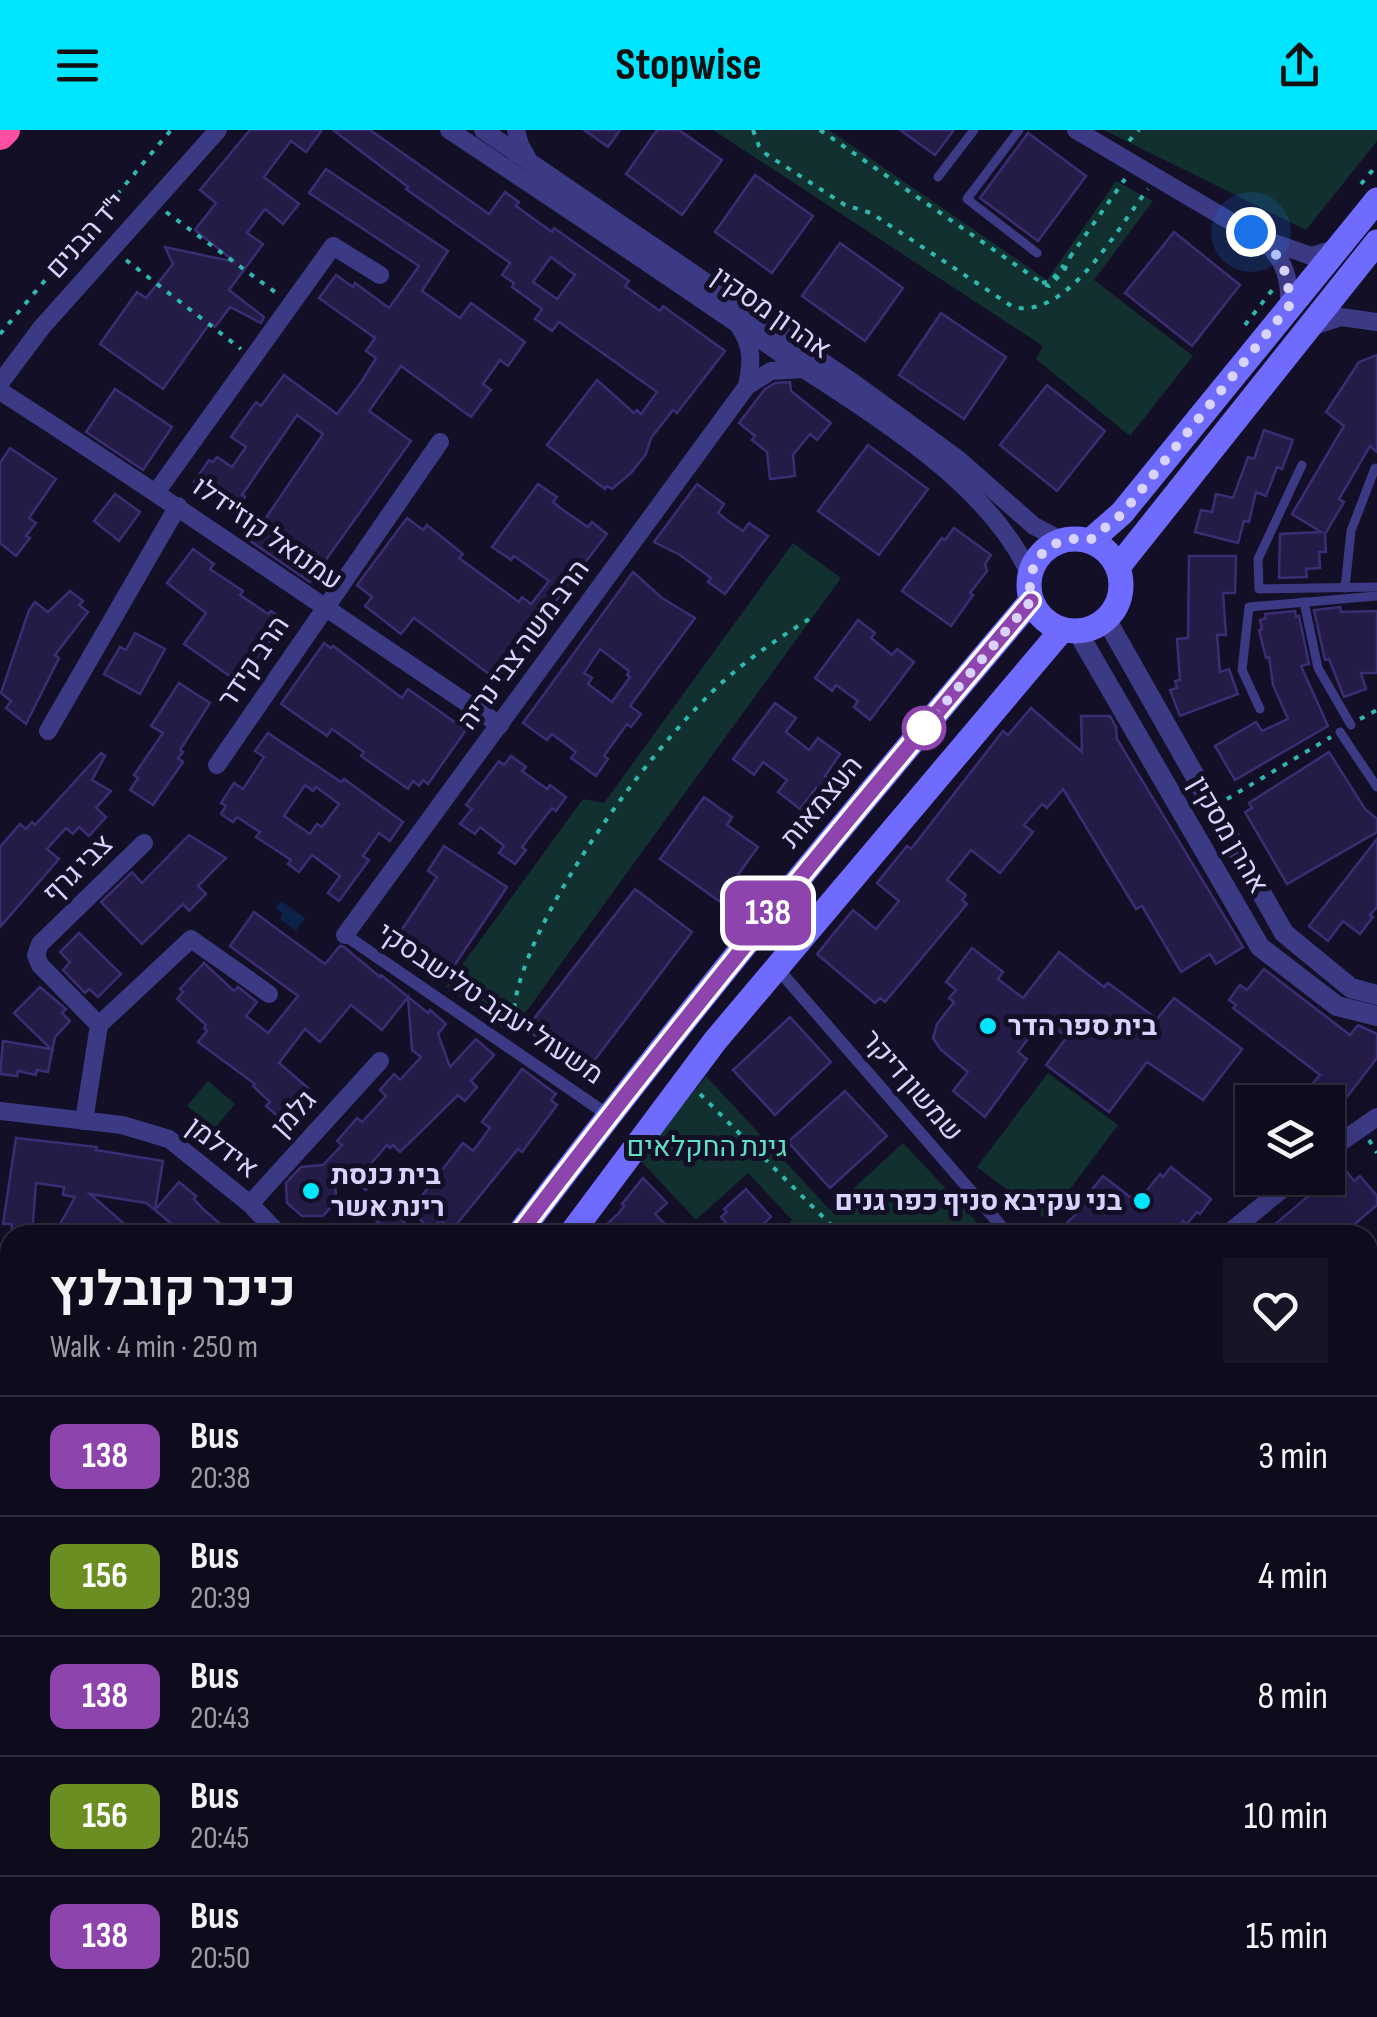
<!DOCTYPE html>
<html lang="en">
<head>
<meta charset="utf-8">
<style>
	:root { --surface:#0e0b1c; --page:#171425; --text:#f1f3f6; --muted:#9b9ba3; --line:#2e2b3b; --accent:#00e5ff }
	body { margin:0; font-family:"Sofia Sans Condensed",Heebo,sans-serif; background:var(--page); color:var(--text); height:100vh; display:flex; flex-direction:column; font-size:38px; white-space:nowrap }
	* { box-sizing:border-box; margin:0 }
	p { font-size:32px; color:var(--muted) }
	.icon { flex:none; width:55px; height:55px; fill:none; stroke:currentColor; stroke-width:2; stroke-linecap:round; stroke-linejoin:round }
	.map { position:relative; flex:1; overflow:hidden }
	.details { position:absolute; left:0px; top:1095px; width:1378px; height:792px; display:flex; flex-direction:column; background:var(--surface); border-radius:30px 30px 0 0; box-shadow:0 5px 25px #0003,0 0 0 2px var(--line) }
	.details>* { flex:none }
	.badge { padding:0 20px; border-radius:15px; font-size:35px; line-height:65px }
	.controls { position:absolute; left:1235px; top:955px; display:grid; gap:20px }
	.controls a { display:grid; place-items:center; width:110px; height:110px; border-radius:0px; background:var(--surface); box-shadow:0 5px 25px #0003,0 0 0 2px var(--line); font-size:50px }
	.you { position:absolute; width:50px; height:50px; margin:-25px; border:8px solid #fff; border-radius:50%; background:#1a73e8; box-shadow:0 0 0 15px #1a73e833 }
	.map>.badge { position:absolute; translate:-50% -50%; box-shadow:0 0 0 5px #fff }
	.round { display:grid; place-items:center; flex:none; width:105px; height:105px; border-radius:0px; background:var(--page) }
	.overview { display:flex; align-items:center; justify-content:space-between; height:170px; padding:0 50px }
	h1 { font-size:48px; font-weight:700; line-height:75px }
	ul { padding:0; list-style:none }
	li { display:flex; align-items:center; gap:30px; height:120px; padding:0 50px; border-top:2px solid var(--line) }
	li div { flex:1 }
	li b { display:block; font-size:38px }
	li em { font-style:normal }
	li .badge { min-width:110px; font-weight:700; text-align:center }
	header { display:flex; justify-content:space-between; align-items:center; height:130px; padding:0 50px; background:var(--accent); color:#111; font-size:45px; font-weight:700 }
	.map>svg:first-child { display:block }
</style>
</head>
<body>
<header><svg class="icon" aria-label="menu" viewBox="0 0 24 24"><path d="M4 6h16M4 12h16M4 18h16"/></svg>Stopwise<svg class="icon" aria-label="share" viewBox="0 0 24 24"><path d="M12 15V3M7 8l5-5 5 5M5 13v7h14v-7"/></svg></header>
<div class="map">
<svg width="1377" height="1887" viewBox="0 0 1377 1887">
	<rect width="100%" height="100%" fill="#130f26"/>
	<g fill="#12302f">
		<polygon points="713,0 829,0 1047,150 1116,51 1153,71 1094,150 1193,226 1130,306 1036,229 1043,216"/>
		<polygon points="1104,0 1377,0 1377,11 1306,100"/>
		<polygon points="793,413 841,448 510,904 446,857 583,669 604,673"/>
		<polygon points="1048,943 1118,995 1047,1090 977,1037"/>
		<polygon points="706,946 830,1080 903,1013 989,1105 777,1105 792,1090 748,1043 696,1090 639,1029"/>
		<polygon points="208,951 235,974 215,998 187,976"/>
		<polygon points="1377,1128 1377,1246 1368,1253 1368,1136"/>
		<polygon points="1368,1676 1377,1683 1377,1741 1374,1745 1377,1748 1377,1887 1344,1887 1344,1878 1368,1878"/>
	</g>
	<polygon fill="#0c2248" points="281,771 305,788 296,801 280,789 283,784 276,778"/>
	<g fill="#241b47" stroke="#3b2d73" stroke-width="2.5" fill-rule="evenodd">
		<polygon points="250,0 322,0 306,22 291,11 264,47 299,74 283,94 265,79 247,103 263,114 229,160 264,187 261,193 230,177 215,197 210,193 163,259 100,214 137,162 146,168 173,134 165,117 235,132 195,100 216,73 200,60"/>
		<path d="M333 0H370L489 84 505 62 519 72 516 76 538 92 552 102 554 98 629 151 625 156 660 181 663 176 725 221 677 283 673 280 651 308 646 324 631 343 612 359 607 356 605 359 547 315 597 250 634 283 637 280 641 284 657 262 559 192 552 201 535 189 542 179 512 157 514 153 502 145 510 133 406 59 408 57ZM551 127 575 145 557 169 533 152Z"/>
		<polygon points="584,0 620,0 608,17"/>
		<polygon points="657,0 679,0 722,30 682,85 626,44"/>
		<polygon points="900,0 954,0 935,25"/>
		<polygon points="1028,3 1086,46 1038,111 980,68"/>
		<polygon points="326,39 448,121 422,161 460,188 471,173 525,212 508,236 500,230 483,254 491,260 471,287 401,236 369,281 411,311 310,452 250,411 323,304 297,285 242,365 245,367 236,379 194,352 209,330 213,332 217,327 232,337 246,317 231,307 256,272 261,276 284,245 337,284 362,251 376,228 366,221 375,208 319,168 336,145 353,157 355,153 389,178 419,136 309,63"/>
		<polygon points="755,45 813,86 772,143 715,102"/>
		<polygon points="1174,102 1240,155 1192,216 1125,163"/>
		<polygon points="840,113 903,158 865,211 802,166"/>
		<polygon points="941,183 1006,227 964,289 899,245"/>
		<polygon points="1377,225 1377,322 1370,316 1339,369 1344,372 1325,404 1326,422 1319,422 1320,438 1306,439 1307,447 1279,448 1280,404 1321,402 1292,384 1344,296 1326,282 1359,232"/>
		<polygon points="790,252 791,261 831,293 817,310 810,304 793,325 795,346 770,349 767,322 752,310 755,306 739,293 765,259 775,253"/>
		<polygon points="1047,255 1105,301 1057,361 1000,315"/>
		<polygon points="115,259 172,297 143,340 86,302"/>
		<polygon points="1264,300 1293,310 1282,339 1277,337 1266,366 1256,362 1249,392 1244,391 1238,413 1195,402 1201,380 1212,382 1216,364 1233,368 1248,327 1254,329"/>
		<polygon points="868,315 928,359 879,425 818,381"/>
		<polygon points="10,318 56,349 29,388 36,393 26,406 30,408 16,426 0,413 0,333"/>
		<polygon points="538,354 557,367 553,372 563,380 588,397 592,392 607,404 535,498 540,502 510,542 505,538 497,550 414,488 401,504 365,476 372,467 357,455 407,388 423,400 427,395 463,424 459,428 519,472 522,467 531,474 549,451 514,426 511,430 492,417"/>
		<polygon points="697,354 724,374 718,383 731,393 743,401 749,393 768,406 725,464 708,452 711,448 680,425 654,412"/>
		<polygon points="115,364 140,382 119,411 94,391"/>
		<polygon points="954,398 991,425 985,434 987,441 970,463 973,465 951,496 902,461 942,408 945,410"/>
		<polygon points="193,419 214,434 210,439 243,461 240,465 268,484 271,481 285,490 241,554 184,514 206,483 167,453"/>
		<polygon points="1189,426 1236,426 1235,463 1223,463 1226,505 1217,505 1220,542 1229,539 1238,564 1180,586 1170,560 1177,558 1175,551 1180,550 1177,509 1188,508"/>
		<path d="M633 442 662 468 695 488 630 576 641 584 631 597 627 594 604 626 608 629 596 646 571 628 576 622 552 604 547 610 523 593ZM600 519 629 541 627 545 630 547 612 572 588 554 592 548 584 543Z"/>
		<polygon points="70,461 83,471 79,475 88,482 55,525 59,528 26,594 6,578 11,571 1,563 29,480 35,472 48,482"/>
		<polygon points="1340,477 1341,482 1377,481 1377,543 1361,543 1366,559 1344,567 1329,529 1325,530 1314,480"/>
		<polygon points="1295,481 1296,487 1299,486 1309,534 1301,536 1328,596 1235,650 1215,616 1256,592 1262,601 1288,589 1273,555 1269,527 1266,528 1259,500 1262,499 1260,490 1266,488 1265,484"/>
		<polygon points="858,490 875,503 871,508 892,525 897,519 914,532 870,590 854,577 858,571 836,555 832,561 815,548"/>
		<polygon points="135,503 165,519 140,564 104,544 120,517 126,520"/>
		<polygon points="324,513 331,518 333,516 402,568 408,559 466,600 428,654 423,650 419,656 413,651 408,659 361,626 364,622 332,599 327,606 281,574"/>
		<polygon points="179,553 210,573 180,620 183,622 178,628 183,632 153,675 130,660 138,648 134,645 163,603 151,596"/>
		<polygon points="775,573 796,588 786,602 809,620 818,608 840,624 825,646 830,650 826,656 821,661 816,658 800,679 778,662 787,650 763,632 754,645 733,629"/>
		<polygon points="1031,578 1082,622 1081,586 1110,586 1116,597 1117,609 1243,817 1216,834 1210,824 1181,842 1142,776 1136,779 1063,659 1047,678 1042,674 1024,695 1033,702 1000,743 971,720 947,750 966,765 962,770 967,774 885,872 880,868 875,873 817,824 853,780 876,799 899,771 877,753 907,716 911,719 1003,601 1008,605"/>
		<path d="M268 603 341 652 344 649 403 692 390 711 379 703 363 726 369 730 339 771 328 763 340 746 312 725 299 742 288 734 291 730 256 707 260 702 237 687 233 692 221 684 226 676 221 673 234 653 243 659 264 627 255 621ZM305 655 313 661 316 657 339 674 322 697 317 694 310 704 284 686Z"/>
		<polygon points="1329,622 1365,679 1377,689 1377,702 1287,754 1245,682 1252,678 1249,673"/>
		<polygon points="101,623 105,626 92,650 111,661 96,678 106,687 89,706 79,697 73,704 66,698 47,719 59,729 0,797 0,717 20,694 26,699 32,692 35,695"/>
		<polygon points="511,626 526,637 522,641 547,659 550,655 566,667 556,681 552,678 522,717 526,720 515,734 499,723 504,716 480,697 475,704 460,694 472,679 466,675 499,631 504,635"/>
		<polygon points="704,667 732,687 727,695 758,717 719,771 660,729"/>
		<polygon points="189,705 226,728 198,756 206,764 189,781 183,774 142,814 101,772 132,742 142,753"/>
		<polygon points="1377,709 1377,777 1370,785 1373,787 1360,804 1343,791 1328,811 1309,796"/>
		<polygon points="444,716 507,757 446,848 393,813 437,747 428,741"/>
		<polygon points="635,759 692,802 584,944 526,899"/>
		<polygon points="254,782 325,834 340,816 344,817 380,847 381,845 428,883 430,880 446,894 438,904 450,937 476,909 494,925 471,951 477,957 465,971 458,965 400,1022 393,1015 390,1018 387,1015 367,1038 370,1040 368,1043 375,1050 366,1060 335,1036 336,1071 323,1086 302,1086 287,1073 286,1053 301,1037 323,1035 342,1015 337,1011 357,988 362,992 386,966 380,960 394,944 400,950 421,927 412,920 408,867 382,900 351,875 320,912 305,899 279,933 308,958 281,989 266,976 270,972 253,956 255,954 198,912 207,901 204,898 206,895 177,869 183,862 180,859 204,833 234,861 238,857 257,872 246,886 268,903 298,866 230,816"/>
		<polygon points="79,803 121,844 98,867 89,859 85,863 63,840 70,832 60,822"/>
		<polygon points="972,818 1003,842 998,849 1023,868 1059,822 1104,857 1108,853 1157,889 1174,868 1242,919 1203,970 1147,932 1109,982 1046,935 1067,907 1043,889 1018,922 1027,929 985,987 953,961 968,942 941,920 933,908 937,894 954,872 949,868 956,860 946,852"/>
		<polygon points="1264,839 1350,905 1358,895 1377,904 1377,928 1346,968 1335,960 1330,966 1313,953 1320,945 1233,878 1236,875 1229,870 1240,855 1247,860"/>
		<polygon points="40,857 66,879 62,883 70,891 55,907 48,942 37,940 36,945 18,941 17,946 0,944 3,911 51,919 14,883"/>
		<polygon points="790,887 831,932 775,985 733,940"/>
		<polygon points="522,939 556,964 551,970 557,975 522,1022 518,1019 452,1100 440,1090 432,1100 410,1081 463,1013 473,1021 490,998 482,992"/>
		<polygon points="845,961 887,1006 830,1058 788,1012"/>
		<polygon points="16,1008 97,1017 96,1020 163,1031 155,1080 146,1073 90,1064 137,1105 54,1105 75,1067 63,1065 64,1057 36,1053 32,1105 11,1105 12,1094 3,1094"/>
		<polygon points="1171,1037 1211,1069 1200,1084 1197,1082 1187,1094 1183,1091 1172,1105 1158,1094 1149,1105 1054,1105 1085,1076 1081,1073 1103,1046 1134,1070 1137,1067 1140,1069 1160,1044 1163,1047"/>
		<polygon points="1343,1037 1354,1051 1360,1046 1377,1066 1377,1075 1342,1105 1262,1105"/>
		<polygon points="643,1048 667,1073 655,1084 676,1105 595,1105 619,1083 624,1076 622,1074"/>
		<polygon points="179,1052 196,1066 194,1069 203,1079 233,1105 185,1105 155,1080"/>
		<polygon points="746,1059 771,1087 762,1095 771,1105 733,1105 724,1095 726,1093 721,1087 727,1082 724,1079"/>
		<polygon points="386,1076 405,1093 394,1105 374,1089"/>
	</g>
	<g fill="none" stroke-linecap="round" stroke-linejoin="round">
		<g stroke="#2fb8b0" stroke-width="4" stroke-dasharray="5 8" stroke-linecap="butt">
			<path d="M753 0 759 16 766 24 845 75 871 83 1013 177C1068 190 1118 97 1148 59"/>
			<polyline points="820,0 1042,153 1049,156 1064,141 1070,127"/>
			<polyline points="1129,11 1139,0"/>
			<polyline points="1361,54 1377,35"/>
			<polyline points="166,82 279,165"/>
			<polyline points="1070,127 1125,49"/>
			<polyline points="126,130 241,219"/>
			<polyline points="1042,153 1051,151 1064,135"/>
			<polyline points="1245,195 1273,159"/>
			<polyline points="0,204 171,0"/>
			<polyline points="1360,589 1377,580"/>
			<polyline points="1227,669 1331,607"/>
			<path d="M511 904C513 889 514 873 518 858 542 768 643 630 710 564 741 533 777 509 814 486"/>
			<polyline points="700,964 841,1105"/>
			<polyline points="1369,1010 1377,1023"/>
			<polyline points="1368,1760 1377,1766"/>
		</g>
		<g stroke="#3d3a85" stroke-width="9">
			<polyline points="1019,0 967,69 1037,123"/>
			<polyline points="938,47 974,0"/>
			<polyline points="1302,335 1258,429 1259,459 1377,457"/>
			<polyline points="1345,458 1351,401 1375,338"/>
			<polyline points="1304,472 1318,538 1351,595"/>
			<polyline points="1260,579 1242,540 1249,477 1377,466"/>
			<polyline points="1340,602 1377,657"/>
			<polyline points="559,1878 562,1881 568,1878"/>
		</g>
		<g stroke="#3d3a85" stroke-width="12">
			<polyline points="345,805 608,985"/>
			<polyline points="778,839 1009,1105"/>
		</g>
		<g stroke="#3d3a85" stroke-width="18">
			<path d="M449 0C561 74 672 149 783 225 868 283 987 349 1030 445"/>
			<polyline points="483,0 858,256 958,329 1034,396 1061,410"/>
			<polyline points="516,0 520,15 527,27"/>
			<path d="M1076 0 1264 111C1285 130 1290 149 1289 176"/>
			<polyline points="1269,111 1311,126 1334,119"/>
			<path d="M739 196C753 216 752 232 747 256"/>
			<polyline points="1311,197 1341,187 1377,192"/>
			<polyline points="0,253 42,197 218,0"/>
			<path d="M0 261C169 369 333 484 500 595"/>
			<polyline points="157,361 333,116 380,145"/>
			<polyline points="48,601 178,376"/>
			<polyline points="217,635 440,312"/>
			<polyline points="345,805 747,256 771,241 804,239"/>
			<polyline points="99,895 40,835 36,825 40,814 144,713"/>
			<polyline points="0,981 122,995 169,1009 250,1074 280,1105"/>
			<polyline points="84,991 99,895 191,809 269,864"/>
			<polyline points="1328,1021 1377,987"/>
			<polyline points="250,1074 380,931"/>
			<polyline points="1226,1105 1296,1048"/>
			<polyline points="0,1133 10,1134"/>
			<polyline points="0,1248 10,1261"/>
			<polyline points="1368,1542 1377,1529"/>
			<polyline points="1368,1580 1377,1568"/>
			<polyline points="940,1878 948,1887"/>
			<polyline points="148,1887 160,1878"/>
			<polyline points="1113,1887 1116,1878"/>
			<polyline points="1137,1887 1141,1878"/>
		</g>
		<g stroke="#3d3a85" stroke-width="20">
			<polyline points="1106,489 1284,803 1351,858 1377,865"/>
			<polyline points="1077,501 1260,817 1337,876 1377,886"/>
			<polyline points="370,1878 378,1887"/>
		</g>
		<g stroke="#6f6bff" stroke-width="25">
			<circle cx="1075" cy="455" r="46"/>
			<polyline points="1090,411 1122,383 1377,70"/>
			<polyline points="1118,437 1377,112"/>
			<path d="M518 1105C682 887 855 679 1031 471"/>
			<polyline points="570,1105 715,911 1062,500"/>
			<polyline points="0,1771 10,1759"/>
		</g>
		<polyline stroke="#ff4fa3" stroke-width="30" points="0,5 5,0"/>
	</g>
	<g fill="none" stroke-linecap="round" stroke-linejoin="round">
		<defs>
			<path id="line" d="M518 1105C682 888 855 679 1031 471"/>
		</defs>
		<use href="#line" stroke="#fff" stroke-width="22"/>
		<use href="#line" stroke="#8e44ad" stroke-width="15"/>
		<path stroke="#d9d4ff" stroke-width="10" stroke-dasharray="0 18" d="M924 598 1031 471C1024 431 1050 403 1090 410L1122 384 1289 176C1290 142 1280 121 1251 102"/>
	</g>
	<circle fill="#fff" stroke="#8e44ad" stroke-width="5" cx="924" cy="598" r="20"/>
	<g fill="#00e5ff" stroke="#130f26" stroke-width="4">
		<circle cx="988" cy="896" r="10"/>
		<circle cx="311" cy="1061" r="10"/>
		<circle cx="1142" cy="1071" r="10"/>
	</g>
	<g text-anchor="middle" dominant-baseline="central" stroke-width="10" stroke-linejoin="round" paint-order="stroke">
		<g font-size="28" fill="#d9d4ff" stroke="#130f26">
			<text transform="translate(86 106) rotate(-48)">י"ד הבנים</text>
			<text transform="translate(771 183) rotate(35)">אהרון מסקין</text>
			<text transform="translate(267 404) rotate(35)">עמנואל קוז'ידלו</text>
			<text transform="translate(524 515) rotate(-54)">הרב משה צבי נריה</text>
			<text transform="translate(254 532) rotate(-56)">הרב קידר</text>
			<text transform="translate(822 672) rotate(-50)">העצמאות</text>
			<text transform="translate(1228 705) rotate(60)">אהרן מסקין</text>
			<text transform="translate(78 739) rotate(-44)">צבי גרף</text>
			<text transform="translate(490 874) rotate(34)">משעול יעקב טלישבסקי</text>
			<text transform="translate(912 956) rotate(49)">שמשון דיקר</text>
			<text transform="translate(294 984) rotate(-48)">גלמן</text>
			<text transform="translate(222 1018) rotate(37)">אידלמן</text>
		</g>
		<g font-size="28" font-weight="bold" fill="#d9d4ff" stroke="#130f26" text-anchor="start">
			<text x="1008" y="896">בית ספר הדר</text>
			<text x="331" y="1045">בית כנסת<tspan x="331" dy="32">רינת אשר</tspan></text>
			<text x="1122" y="1071" text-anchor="end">בני עקיבא סניף כפר גנים</text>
		</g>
		<g font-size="28" fill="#5fe0c0" stroke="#130f26">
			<text x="707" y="1017">גינת החקלאים</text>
		</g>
	</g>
</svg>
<div class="controls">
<a><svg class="icon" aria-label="layers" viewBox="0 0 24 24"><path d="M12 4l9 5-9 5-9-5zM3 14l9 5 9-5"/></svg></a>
</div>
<div class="you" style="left:1251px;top:102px"></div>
<b class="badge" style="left:768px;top:783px;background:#8e44ad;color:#fff">138</b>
<section class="details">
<div class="overview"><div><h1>כיכר קובלנץ</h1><p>Walk · 4 min · 250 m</p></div><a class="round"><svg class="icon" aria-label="heart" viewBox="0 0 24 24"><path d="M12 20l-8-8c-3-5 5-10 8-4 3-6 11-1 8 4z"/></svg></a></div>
<ul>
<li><span class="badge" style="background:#8e44ad;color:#fff">138</span><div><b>Bus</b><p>20:38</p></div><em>3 min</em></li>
<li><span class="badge" style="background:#6b8e23;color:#fff">156</span><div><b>Bus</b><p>20:39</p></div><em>4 min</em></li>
<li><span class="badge" style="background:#8e44ad;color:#fff">138</span><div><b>Bus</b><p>20:43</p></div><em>8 min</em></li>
<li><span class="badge" style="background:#6b8e23;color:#fff">156</span><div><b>Bus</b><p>20:45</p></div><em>10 min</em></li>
<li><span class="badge" style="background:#8e44ad;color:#fff">138</span><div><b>Bus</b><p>20:50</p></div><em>15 min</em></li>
</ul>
</section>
</div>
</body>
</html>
